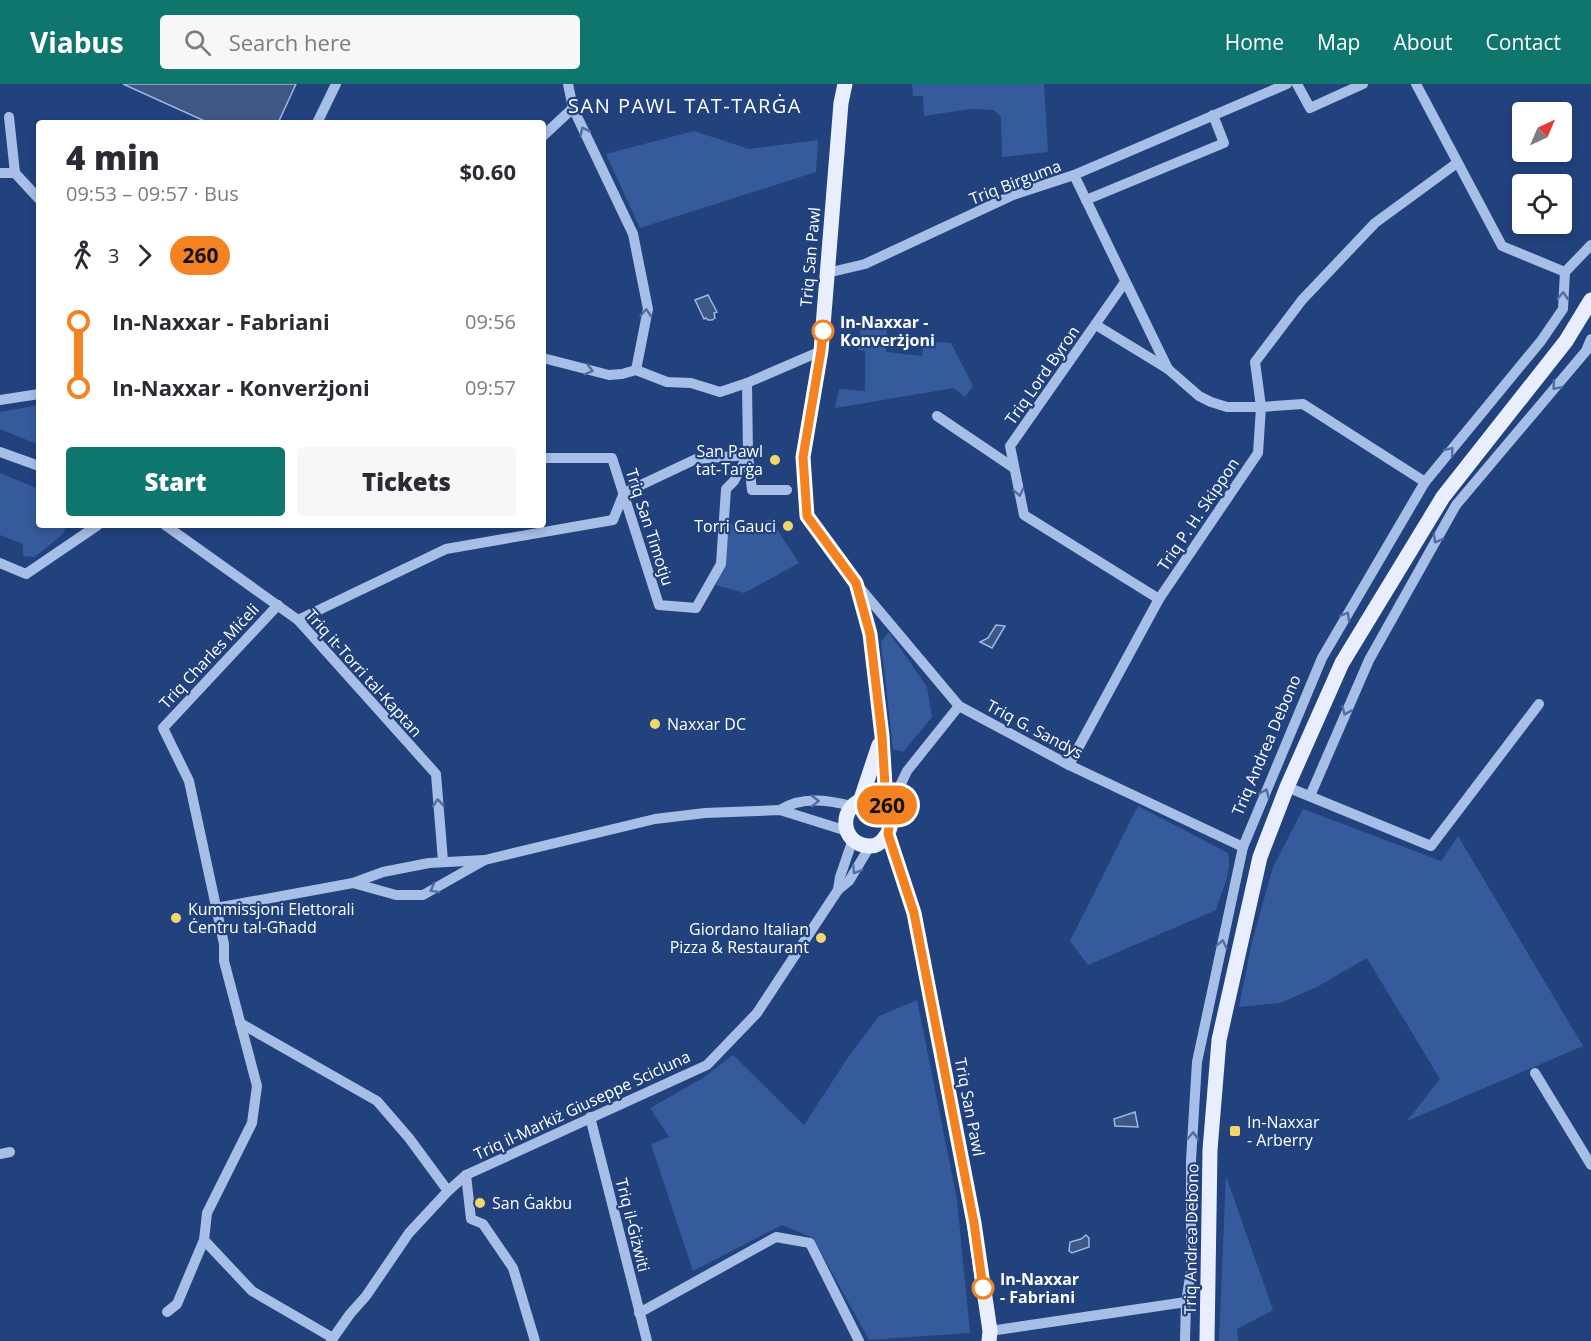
<!DOCTYPE html>
<html lang="en">
<head>
<meta charset="utf-8">
<style>
	:root { --surface:#fff; --page:#f7f7f7; --text:#2b2b33; --muted:#7c7c81; --accent:#0f766e }
	body { margin:0; font-family:"Open Sans",sans-serif; background:var(--page); color:var(--text); height:100vh; display:flex; flex-direction:column; font-size:22px; white-space:nowrap }
	* { box-sizing:border-box; margin:0 }
	p { font-size:20px; color:var(--muted) }
	.icon { flex:none; width:33px; height:33px; fill:none; stroke:currentColor; stroke-width:2; stroke-linecap:round; stroke-linejoin:round }
	.map { position:relative; flex:1; overflow:hidden }
	.details { position:absolute; left:36px; top:36px; width:510px; height:408px; display:flex; flex-direction:column; background:var(--surface); border-radius:6px; box-shadow:0 3px 9px #0003 }
	.details>* { flex:none }
	.badge { padding:0 12px; border-radius:20px; font-size:21px; line-height:39px }
	.needle { width:39px; rotate:44deg }
	.fabs { position:absolute; left:1512px; top:18px; display:grid; gap:12px }
	.fabs a { display:grid; place-items:center; width:60px; height:60px; border-radius:6px; background:var(--surface); box-shadow:0 3px 9px #0003; font-size:30px }
	.map>.badge { position:absolute; translate:-50% -50%; box-shadow:0 0 0 3px #fff }
	.legs { display:flex; align-items:center; gap:9px; height:66px; padding:0 30px; font-size:20px }
	.legs p { margin-inline-start:auto }
	.headline { display:flex; align-items:center; justify-content:space-between; height:102px; padding:0 30px }
	h1 { font-size:33px; font-weight:800; line-height:45px }
	.cta { display:flex; gap:12px; margin-top:auto; padding:12px 30px }
	.cta a { flex:1; height:69px; border-radius:6px; background:var(--accent); color:#fff; font-size:24px; font-weight:800; line-height:69px; text-align:center }
	.cta a+a { background:var(--page); color:var(--text) }
	ul { padding:0 30px; list-style:none }
	li { display:flex; align-items:center; gap:21px; height:66px; font-size:22px }
	li i { display:grid; place-items:center; width:9px; height:100%; margin:0 8px; background:currentColor }
	li i::after { content:''; width:15px; height:15px; margin:-8px; border:4px solid; border-radius:50%; background:var(--surface) }
	li p { margin-inline-start:auto }
	li:first-child i { background:linear-gradient(#0000 50%,currentColor 0) }
	li:last-child i { background:linear-gradient(currentColor 50%,#0000 0) }
	header { display:flex; align-items:center; gap:36px; box-sizing:border-box; height:84px; padding:0 30px; background:var(--accent); color:#fff }
	header strong { font-size:28px }
	nav { display:flex; gap:33px; margin-inline-start:auto; font-size:21px }
	.search { width:420px; height:54px; background:var(--page); display:flex; align-items:center; gap:15px; box-sizing:border-box; padding:0 21px; border-radius:6px; color:var(--muted); font-size:22px }
	.map>svg:first-child { display:block }
</style>
</head>
<body>
<header>
<strong>Viabus</strong>
<div class="search"><svg class="icon" aria-label="search" viewBox="0 0 24 24"><circle cx="10" cy="10" r="6"/><path d="M15 15l6 6"/></svg>Search here</div>
<nav><a>Home</a><a>Map</a><a>About</a><a>Contact</a></nav>
</header>
<div class="map">
<svg width="1591" height="1257" viewBox="0 0 1591 1257">
	<rect width="100%" height="100%" fill="#22427e"/>
	<g fill="#355b9c">
		<polygon points="912,0 1044,0 1048,68 1002,73 1001,33 994,26 970,25 924,32 923,12 913,12"/>
		<polygon points="694,47 749,65 818,56 816,88 640,144 606,70"/>
		<polygon points="861,241 887,243 886,268 922,272 924,257 951,259 973,302 965,313 954,304 835,324 839,305 865,307 865,267 858,266"/>
		<polygon points="39,321 39,361 0,345 0,328"/>
		<polygon points="0,389 39,405 39,441 67,441 63,450 35,473 23,472 23,460 0,451"/>
		<polygon points="770,435 799,479 744,509 716,501 725,479 728,439 750,444"/>
		<polygon points="889,548 927,603 932,633 903,668 893,665 881,558"/>
		<path d="M1138 722 1228 769C1233 786 1221 809 1216 826L1088 881 1070 857Z"/>
		<polygon points="1303,725 1441,777 1458,752 1583,962 1407,1037 1440,995 1367,874 1317,903 1280,919 1239,923 1252,858 1273,783"/>
		<polygon points="917,916 957,1116 970,1249 869,1256 813,1154 782,1141 693,1187 651,1060 669,1053 650,1024 703,994 733,971 804,1041 847,975 879,932"/>
		<polygon points="1226,1092 1273,1226 1237,1245 1238,1257 1219,1257"/>
	</g>
	<g fill="#3f5783" stroke="#9bb8e7" stroke-width="1.5">
		<polygon points="123,0 296,0 278,39 209,39"/>
		<polygon points="708,211 717,228 714,229 715,234 712,236 708,236 706,234 704,235 695,216"/>
		<polygon points="996,541 1005,542 992,564 980,558 988,554"/>
		<polygon points="1135,1028 1138,1043 1115,1042 1114,1035"/>
		<polygon points="1086,1151 1089,1154 1089,1163 1072,1169 1069,1167 1070,1158 1081,1155"/>
	</g>
	<g fill="none" stroke-linecap="round" stroke-linejoin="round">
		<g stroke="#a7bee6" stroke-width="10">
			<polyline points="568,0 573,24 633,150 648,225 636,286"/>
			<polyline points="1297,0 1310,24 1363,0"/>
			<polyline points="1416,0 1502,162 1565,188"/>
			<polyline points="9,33 15,89"/>
			<polyline points="317,39 336,0"/>
			<polyline points="543,52 573,24"/>
			<polyline points="0,89 15,89 39,115"/>
			<polyline points="1074,91 1168,285 1199,312 1211,318 1227,323 1261,323 1303,320 1425,398"/>
			<polyline points="1086,116 1224,59 1213,31"/>
			<polyline points="827,189 865,180 1013,111 1074,91 1287,0"/>
			<polyline points="1125,198 1010,362 1024,431 1159,515"/>
			<polyline points="1096,241 1168,285"/>
			<polyline points="543,274 609,291 622,290 636,286 667,298 691,299 720,308 747,299"/>
			<polyline points="0,316 39,310"/>
			<polyline points="937,332 1014,384"/>
			<polyline points="0,368 39,382"/>
			<polyline points="543,374 612,374 659,521 696,524 721,480 726,405 734,397 748,371"/>
			<polyline points="787,406 752,406 748,371 747,299 821,267"/>
			<polyline points="165,441 298,536 436,690 443,777"/>
			<polyline points="0,479 26,490 98,441"/>
			<polyline points="860,504 959,622 1069,681 1243,763"/>
			<polyline points="298,536 446,465 613,436 624,409 696,375 748,371"/>
			<polyline points="1069,681 1159,515 1258,369 1261,323 1255,278 1302,216 1375,139 1457,79"/>
			<polyline points="1287,703 1431,762 1539,620"/>
			<polyline points="1310,712 1369,576 1456,421 1586,267 1591,255"/>
			<polyline points="890,723 907,687 959,622"/>
			<path d="M780 726C801 712 828 716 852 722"/>
			<polyline points="353,799 396,811 423,811 483,777"/>
			<polyline points="838,806 840,793 853,755"/>
			<polyline points="216,824 353,799 383,788 429,779 485,776 655,735 705,729 780,726 847,747"/>
			<polyline points="240,939 377,1017 409,1054 448,1107"/>
			<polyline points="1535,989 1591,1081"/>
			<polyline points="590,1033 647,1257"/>
			<polyline points="0,1070 10,1068"/>
			<polyline points="466,1091 471,1135 483,1140 513,1184 535,1257"/>
			<polyline points="204,1156 252,1207 333,1254"/>
			<polyline points="167,1228 177,1220 204,1156 207,1129 252,1039 257,1002 224,877 224,860 189,697 163,644 278,521"/>
			<polyline points="639,1229 776,1153 810,1159 859,1257"/>
			<polyline points="990,1247 1186,1218"/>
			<polyline points="331,1257 350,1230 366,1212 409,1149 448,1107 466,1091 707,981 757,929 838,806 849,797 870,762"/>
			<polyline points="1185,1257 1186,1218 1191,1187 1191,1076 1197,978 1243,763 1322,574 1425,398 1541,257 1563,225 1565,188 1591,161"/>
		</g>
		<g stroke="#e8eefd" stroke-width="15">
			<polyline points="845,0 841,19 821,267 803,373 807,432 856,499 870,550 882,652 886,719"/>
			<path d="M868 714C907 715 890 763 870 762 839 761 837 720 868 714Z"/>
			<polyline points="861,715 879,661"/>
			<polyline points="888,750 914,829 974,1139 990,1247 989,1257"/>
			<polyline points="1207,1257 1210,1066 1219,956 1260,773 1287,703 1342,579 1443,413 1566,257 1591,216"/>
		</g>
	</g>
	<defs><path id="oneway-chevron" d="M-2-3.5L2.5 0L-2 3.5" fill="none" stroke-width="1.6" stroke-linecap="round" stroke-linejoin="round" transform="scale(1.5)"/></defs>
	<g stroke="#516da2">
		<use href="#oneway-chevron" transform="translate(584 47) rotate(-115)"/>
		<use href="#oneway-chevron" transform="translate(1563 212) rotate(-87)"/>
		<use href="#oneway-chevron" transform="translate(646 229) rotate(-87)"/>
		<use href="#oneway-chevron" transform="translate(589 286) rotate(15)"/>
		<use href="#oneway-chevron" transform="translate(1556 302) rotate(130)"/>
		<use href="#oneway-chevron" transform="translate(1450 367) rotate(-51)"/>
		<use href="#oneway-chevron" transform="translate(1019 408) rotate(78)"/>
		<use href="#oneway-chevron" transform="translate(1437 455) rotate(119)"/>
		<use href="#oneway-chevron" transform="translate(1346 532) rotate(-60)"/>
		<use href="#oneway-chevron" transform="translate(1346 627) rotate(114)"/>
		<use href="#oneway-chevron" transform="translate(1265 709) rotate(-67)"/>
		<use href="#oneway-chevron" transform="translate(815 717) rotate(-1)"/>
		<use href="#oneway-chevron" transform="translate(438 719) rotate(-94)"/>
		<use href="#oneway-chevron" transform="translate(856 786) rotate(122)"/>
		<use href="#oneway-chevron" transform="translate(434 805) rotate(151)"/>
		<use href="#oneway-chevron" transform="translate(1222 860) rotate(-78)"/>
		<use href="#oneway-chevron" transform="translate(1193 1052) rotate(-87)"/>
	</g>
	<g fill="none" stroke-linecap="round" stroke-linejoin="round">
		<defs>
			<polyline id="line-1" points="823,247 821,267 803,373 807,432 856,499 870,550 882,652 886,719 891,729 888,750 914,829 974,1139 983,1204"/>
		</defs>
		<use href="#line-1" stroke="#fff" stroke-width="14"/>
		<use href="#line-1" stroke="#f58220" stroke-width="9"/>
	</g>
	<g fill="#fff" stroke="#f58220" stroke-width="3">
		<circle cx="823" cy="247" r="10"/>
		<circle cx="983" cy="1204" r="10"/>
	</g>
	<g fill="#f2d669" stroke="#22427e" stroke-width="2">
		<circle cx="775" cy="376" r="6"/>
		<circle cx="788" cy="442" r="6"/>
		<circle cx="655" cy="640" r="6"/>
		<circle cx="176" cy="834" r="6"/>
		<circle cx="821" cy="854" r="6"/>
		<rect x="1229" y="1041" width="12" height="12" rx="3"/>
		<circle cx="480" cy="1119" r="6"/>
	</g>
	<g text-anchor="middle" dominant-baseline="central" stroke-width="4.5" stroke-linejoin="round" paint-order="stroke">
		<g font-size="16" fill="#fff" stroke="#22427e">
			<text transform="translate(1015 98) rotate(-21)">Triq Birguma</text>
			<text transform="translate(810 173) rotate(-85)">Triq San Pawl</text>
			<text transform="translate(1042 291) rotate(-55)">Triq Lord Byron</text>
			<text transform="translate(1198 430) rotate(-56)">Triq P. H. Skippon</text>
			<text transform="translate(650 443) rotate(72)">Triq San Timotju</text>
			<text transform="translate(209 572) rotate(-47)">Triq Charles Miċeli</text>
			<text transform="translate(364 589) rotate(48)">Triq it-Torri tal-Kaptan</text>
			<text transform="translate(1035 645) rotate(28)">Triq G. Sandys</text>
			<text transform="translate(1266 661) rotate(-67)">Triq Andrea Debono</text>
			<text transform="translate(582 1021) rotate(-25)">Triq il-Markiż Giuseppe Scicluna</text>
			<text transform="translate(970 1023) rotate(79)">Triq San Pawl</text>
			<text transform="translate(633 1141) rotate(76)">Triq il-Ġiżwiti</text>
			<text transform="translate(1191 1155) rotate(-89)">Triq Andrea Debono</text>
		</g>
		<g font-size="16" font-weight="bold" fill="#fff" stroke="#22427e" text-anchor="start">
			<text x="840" y="238">In-Naxxar -<tspan x="840" dy="18">Konverżjoni</tspan></text>
			<text x="1000" y="1195">In-Naxxar<tspan x="1000" dy="18">- Fabriani</tspan></text>
		</g>
		<g font-size="16" fill="#fff" stroke="#22427e" text-anchor="start">
			<text x="763" y="367" text-anchor="end">San Pawl<tspan x="763" dy="18">tat-Tarġa</tspan></text>
			<text x="776" y="442" text-anchor="end">Torri Gauci</text>
			<text x="667" y="640">Naxxar DC</text>
			<text x="188" y="825">Kummissjoni Elettorali<tspan x="188" dy="18">Ċentru tal-Għadd</tspan></text>
			<text x="809" y="845" text-anchor="end">Giordano Italian<tspan x="809" dy="18">Pizza &amp; Restaurant</tspan></text>
			<text x="1247" y="1038">In-Naxxar<tspan x="1247" dy="18">- Arberry</tspan></text>
			<text x="492" y="1119">San Ġakbu</text>
		</g>
		<g font-size="20" letter-spacing="1.5" fill="#fff" stroke="#22427e">
			<text x="685" y="21">SAN PAWL TAT-TARĠA</text>
		</g>
	</g>
</svg>
<div class="fabs">
<a><svg class="needle" viewBox="-14 -14 28 28"><path d="M0-13l5 13h-10z" fill="#e53935"/><path d="M0 13l5-13h-10z" fill="#7c7c81"/></svg></a>
<a><svg class="icon" aria-label="locate" viewBox="0 0 24 24"><circle cx="12" cy="12" r="6"/><path d="M12 2v4M12 18v4M2 12h4M18 12h4"/></svg></a>
</div>
<b class="badge" style="left:887px;top:721px;background:#f58220;color:#111">260</b>
<section class="details">
<div class="headline"><div><h1>4 min</h1><p>09:53 – 09:57 · Bus</p></div><b>$0.60</b></div>
<div class="legs"><svg class="icon" aria-label="walk" viewBox="0 0 24 24"><circle cx="13" cy="4" r="2"/><path d="M13 8l-2 6 4 7M11 14l-3 7M7 12l3-4h3l4 4"/></svg>3<svg class="icon" aria-label="forward" viewBox="0 0 24 24"><path d="M9 5l7 7-7 7"/></svg><b class="badge" style="background:#f58220;color:#111">260</b></div>
<ul>
<li><i style="color:#f58220"></i><b>In-Naxxar - Fabriani</b><p>09:56</p></li>
<li><i style="color:#f58220"></i><b>In-Naxxar - Konverżjoni</b><p>09:57</p></li>
</ul>
<div class="cta"><a>Start</a><a>Tickets</a></div>
</section>
</div>
</body>
</html>
